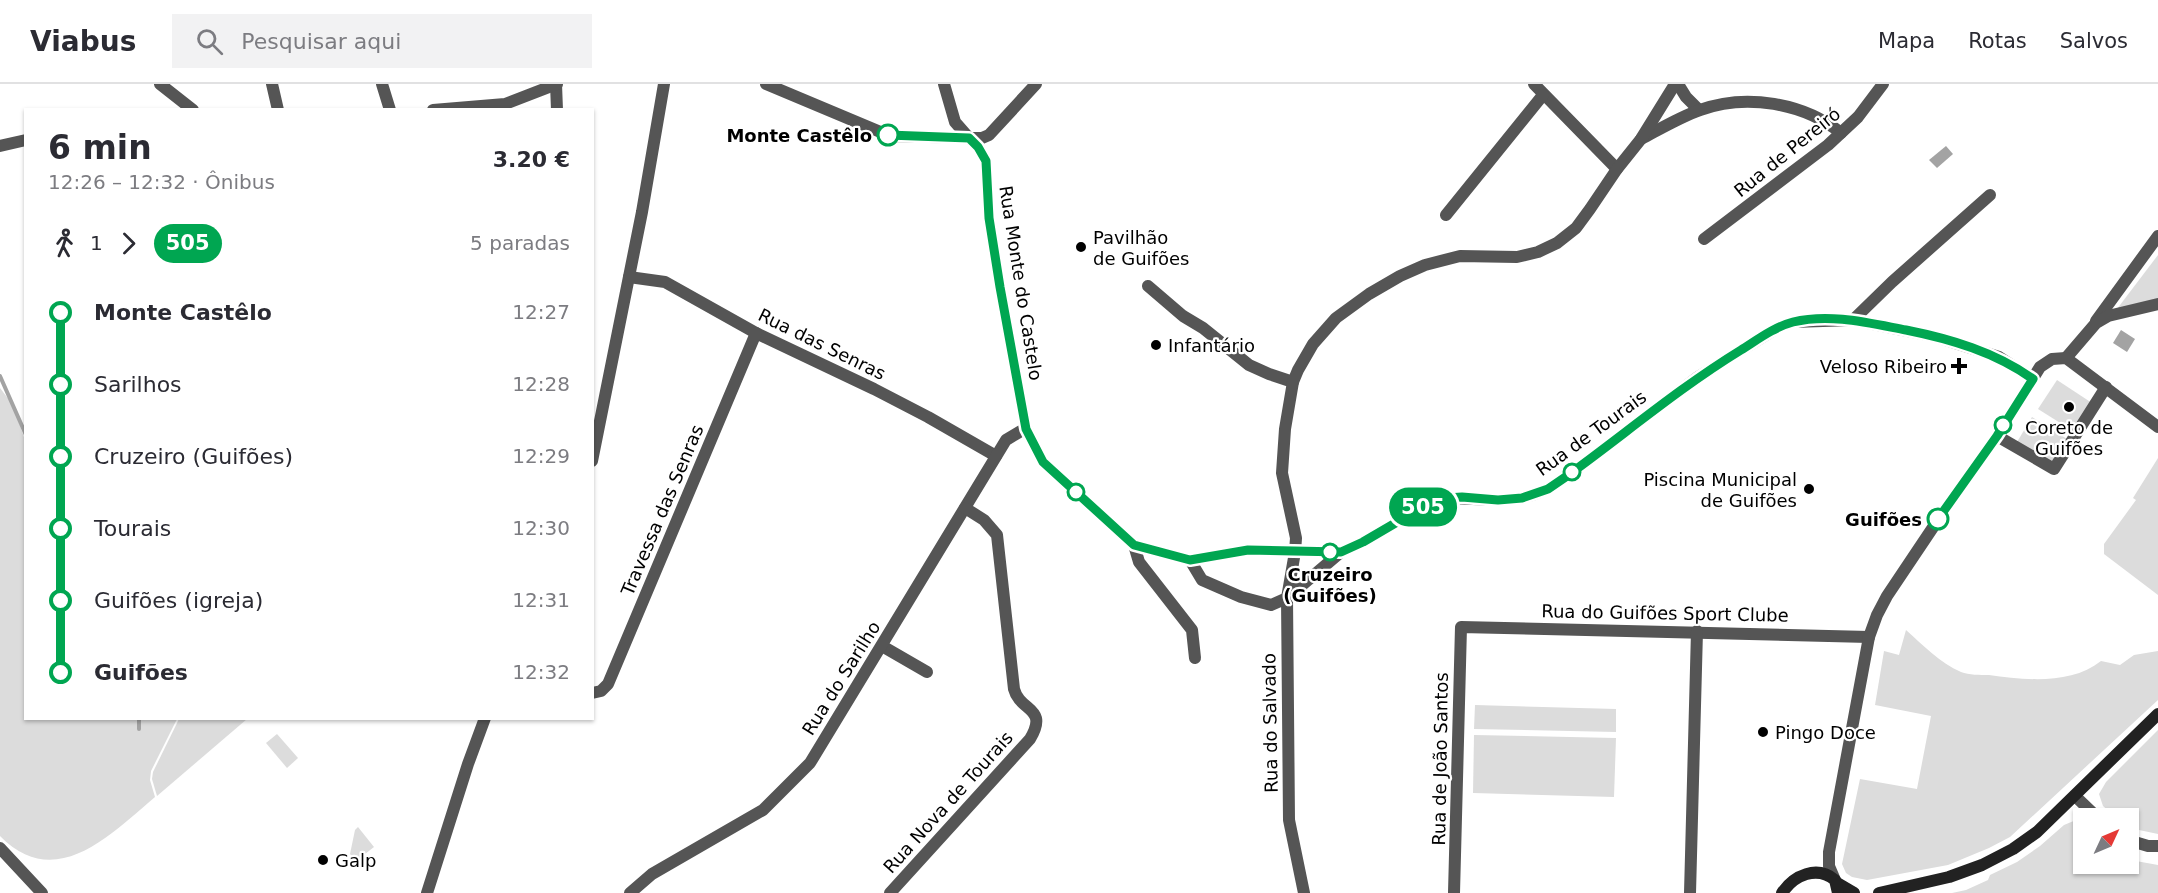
<!DOCTYPE html>
<html lang="pt">
<head>
<meta charset="utf-8">
<style>
	:root { --surface:#fff; --page:#f2f2f3; --text:#2b2b33; --muted:#7c7c81; --line:#e1e1e2 }
	body { margin:0; font-family:"DejaVu Sans",sans-serif; background:var(--page); color:var(--text); height:100vh; display:flex; flex-direction:column; font-size:22px; white-space:nowrap }
	* { box-sizing:border-box; margin:0 }
	p { font-size:20px; color:var(--muted) }
	.icon { flex:none; width:33px; height:33px; fill:none; stroke:currentColor; stroke-width:2; stroke-linecap:round; stroke-linejoin:round }
	.map { position:relative; flex:1; overflow:hidden }
	.drawer { position:absolute; left:24px; top:24px; width:570px; height:612px; display:flex; flex-direction:column; background:var(--surface); border-radius:0px; box-shadow:0 2px 4px #0004 }
	.drawer>* { flex:none }
	.badge { padding:0 12px; border-radius:20px; font-size:21px; line-height:39px }
	.needle { width:39px; rotate:46deg }
	.controls { position:absolute; left:2073px; top:724px; display:grid; gap:12px }
	.controls a { display:grid; place-items:center; width:66px; height:66px; border-radius:0px; background:var(--surface); box-shadow:0 2px 4px #0004; font-size:30px }
	.map>.badge { position:absolute; translate:-50% -50%; box-shadow:0 0 0 3px #fff }
	.legs { display:flex; align-items:center; gap:9px; height:66px; padding:0 24px; font-size:20px }
	.legs p { margin-inline-start:auto }
	.summary { display:flex; align-items:center; justify-content:space-between; height:102px; padding:0 24px }
	h1 { font-size:33px; font-weight:600; line-height:45px }
	ul { padding:0 24px; list-style:none }
	li { display:flex; align-items:center; gap:21px; height:72px; font-size:22px }
	li i { display:grid; place-items:center; width:9px; height:100%; margin:0 8px; background:currentColor }
	li i::after { content:''; width:15px; height:15px; margin:-8px; border:4px solid; border-radius:50%; background:var(--surface) }
	li p { margin-inline-start:auto }
	li:first-child i { background:linear-gradient(#0000 50%,currentColor 0) }
	li:last-child i { background:linear-gradient(currentColor 50%,#0000 0) }
	header { display:flex; align-items:center; gap:36px; box-sizing:border-box; height:84px; padding:0 30px; background:var(--surface); border-bottom:2px solid var(--line) }
	header strong { font-size:28px }
	nav { display:flex; gap:33px; margin-inline-start:auto; font-size:21px }
	.search { width:420px; height:54px; background:var(--page); display:flex; align-items:center; gap:15px; box-sizing:border-box; padding:0 21px; border-radius:0px; color:var(--muted); font-size:22px }
	.map>svg:first-child { display:block }
</style>
</head>
<body>
<header>
<strong>Viabus</strong>
<div class="search"><svg class="icon" aria-label="search" viewBox="0 0 24 24"><circle cx="10" cy="10" r="6"/><path d="M15 15l6 6"/></svg>Pesquisar aqui</div>
<nav><a>Mapa</a><a>Rotas</a><a>Salvos</a></nav>
</header>
<div class="map">
<svg width="2158" height="809" viewBox="0 0 2158 809">
	<rect width="100%" height="100%" fill="#fff"/>
	<g fill="#dcdcdc">
		<polygon points="2158,171 2158,216 2117,225"/>
		<polygon points="2057,296 2092,319 2073,347 2038,325"/>
		<path d="M0 304 13 321 25 356 26 634 177 635 151 687 150 696 155 713C111 750 56 809 0 752Z"/>
		<polygon points="2032,333 2067,355 2052,379 2017,358"/>
		<polygon points="2158,374 2158,511 2104,470 2104,460 2136,416 2133,414"/>
		<path d="M1906 546C1923 561 1940 579 1961 588 1969 591 1980 591 1989 591 2025 596 2071 601 2101 577L2120 581 2134 571 2158 567V616L2010 753 1989 764 1948 781 1867 796 1852 793 1846 789 1842 780 1860 695 1917 705 1931 632 1875 621 1884 567 1899 571Z"/>
		<polygon points="1475,621 1616,625 1616,648 1474,645"/>
		<polygon points="179,635 247,635 157,712 152,695 153,688"/>
		<polygon points="2158,646 2158,750 2139,746 2129,741 2128,735 2118,735 2103,722 2099,710 2106,698"/>
		<polygon points="277,650 298,674 287,684 266,659"/>
		<polygon points="1474,651 1616,654 1614,713 1473,709"/>
		<polygon points="2076,736 2083,741 2084,780 2128,780 2129,773 2136,777 2158,781 2158,809 1952,809 1966,806 1988,796 1990,791 2017,778 2040,762 2064,741"/>
		<polygon points="358,743 374,763 356,777 350,770 355,746"/>
	</g>
	<g fill="#a3a3a3">
		<polygon points="1946,62 1953,70 1937,84 1929,76"/>
		<polygon points="2121,246 2135,255 2127,268 2113,259"/>
	</g>
	<g fill="none" stroke-linecap="round" stroke-linejoin="round">
		<g stroke="#a3a3a3" stroke-width="4">
			<polyline points="0,292 26,351"/>
			<polyline points="139,634 139,645"/>
		</g>
		<g stroke="#555" stroke-width="12">
			<polyline points="160,0 193,26"/>
			<polyline points="272,0 278,26"/>
			<polyline points="382,0 390,26"/>
			<polyline points="556,0 557,26"/>
			<polyline points="944,0 955,38 969,54 982,54 989,51 1036,0"/>
			<polyline points="1534,0 1617,85"/>
			<polyline points="1678,0 1686,13 1699,26"/>
			<path d="M1641 55C1660 45 1680 33 1700 26 1746 9 1804 19 1841 49"/>
			<polyline points="1446,131 1543,11"/>
			<polyline points="1704,155 1828,61 1858,33 1883,0"/>
			<polyline points="629,193 665,198 756,249 874,305 928,333 996,372"/>
			<polyline points="1148,202 1183,232 1203,244 1249,281 1269,290 1293,298"/>
			<polyline points="1853,236 1892,198 1990,111"/>
			<polyline points="2096,237 2158,152"/>
			<polyline points="2066,274 2096,239 2108,232 2158,220"/>
			<polyline points="1997,352 2054,385 2106,303"/>
			<polyline points="1134,461 1139,478 1192,546 1195,574"/>
			<polyline points="882,562 927,588"/>
			<polyline points="592,609 601,607 608,600 756,249"/>
			<polyline points="2075,712 2099,735"/>
			<polyline points="2128,756 2148,762 2158,762"/>
			<polyline points="630,809 652,790 763,726 810,679 1006,356 1026,344"/>
			<path d="M890 809 1030 655C1049 623 1020 628 1014 605L997 451 984 436 965 424"/>
			<polyline points="1304,809 1289,736 1287,514 1295,468 1296,454 1282,389 1285,345 1293,298 1298,286 1313,260 1336,234 1369,210 1400,192 1425,181 1460,172 1517,173 1538,168 1557,159 1576,144 1590,125 1617,85 1641,55 1675,0"/>
			<polyline points="1454,809 1461,543 1869,553"/>
			<polyline points="1690,809 1697,547"/>
		</g>
		<g stroke="#555" stroke-width="12">
			<polyline points="766,0 890,52 969,54 978,63 986,77 989,134 1000,203 1026,344 1043,378 1134,461 1190,476 1248,466 1341,468 1363,458 1421,424 1447,414 1498,416 1522,414 1535,410 1548,405 1586,378 1698,293 1777,244 1793,238 1853,236 1933,252 1999,273 2033,295"/>
			<polyline points="433,26 505,20 557,0"/>
			<polyline points="0,62 26,56"/>
			<polyline points="592,377 642,128 664,0"/>
			<polyline points="1190,476 1202,496 1241,513 1271,521 1287,514 1341,468"/>
			<polyline points="0,764 42,809"/>
			<polyline points="1835,796 1829,782 1829,768 1869,553 1877,531 1887,512 1950,418 1997,352 2040,283 2052,275 2066,274 2158,343"/>
			<polyline points="427,809 468,680 485,634"/>
		</g>
		<g stroke="#222" stroke-width="12">
			<polyline points="1837,799 1854,809"/>
			<path d="M1782 809C1794 791 1817 781 1835 796L1838 809"/>
			<polyline points="1879,809 1949,793 1982,781 2013,765 2037,748 2158,630"/>
		</g>
	</g>
	<g fill="none" stroke-linecap="round" stroke-linejoin="round">
		<defs>
			<path id="line-1" d="M888 51 969 54 978 63 986 77 989 134 1000 203 1026 345 1043 378 1134 461 1190 476 1248 466 1341 468 1363 458 1421 424 1447 414 1462 413 1498 416 1522 414 1548 405 1567 392C1625 350 1679 304 1741 266 1757 256 1774 243 1793 238 1830 229 1869 239 1906 246 1951 255 1995 268 2033 295L1997 352 1938 435"/>
		</defs>
		<use href="#line-1" stroke="#fff" stroke-width="14"/>
		<use href="#line-1" stroke="#00a651" stroke-width="9"/>
	</g>
	<g fill="#fff" stroke="#00a651" stroke-width="3">
		<circle cx="888" cy="51" r="10"/>
		<circle cx="2003" cy="341" r="8"/>
		<circle cx="1572" cy="388" r="8"/>
		<circle cx="1076" cy="408" r="8"/>
		<circle cx="1938" cy="435" r="10"/>
		<circle cx="1330" cy="468" r="8"/>
	</g>
	<g fill="#000" stroke="#fff" stroke-width="2">
		<circle cx="1081" cy="163" r="6"/>
		<circle cx="1156" cy="261" r="6"/>
		<path d="M1956 273h6v6h6v6h-6v6h-6v-6h-6v-6h6z"/>
		<circle cx="2069" cy="323" r="6"/>
		<circle cx="1809" cy="405" r="6"/>
		<circle cx="1763" cy="648" r="6"/>
		<circle cx="323" cy="776" r="6"/>
	</g>
	<g text-anchor="middle" dominant-baseline="central" stroke-width="4.5" stroke-linejoin="round" paint-order="stroke">
		<g font-size="18" font-weight="bold" fill="#000" stroke="#fff" text-anchor="end">
			<text x="872" y="51">Monte Castêlo</text>
			<text x="1922" y="435">Guifões</text>
			<text x="1330" y="490" text-anchor="middle">Cruzeiro<tspan x="1330" dy="21">(Guifões)</tspan></text>
		</g>
		<g font-size="18" fill="#000" stroke="#fff">
			<text transform="translate(1787 68) rotate(-39)">Rua de Pereiró</text>
			<text transform="translate(1021 199) rotate(81)">Rua Monte do Castelo</text>
			<text transform="translate(822 260) rotate(26)">Rua das Senras</text>
			<text transform="translate(1591 349) rotate(-36)">Rua de Tourais</text>
			<text transform="translate(662 426) rotate(-67)">Travessa das Senras</text>
			<text transform="translate(1665 529) rotate(1)">Rua do Guifões Sport Clube</text>
			<text transform="translate(841 594) rotate(-58)">Rua do Sarilho</text>
			<text transform="translate(1270 639) rotate(-91)">Rua do Salvado</text>
			<text transform="translate(1440 675) rotate(-89)">Rua de João Santos</text>
			<text transform="translate(948 718) rotate(-48)">Rua Nova de Tourais</text>
		</g>
		<g font-size="18" fill="#000" stroke="#fff" text-anchor="start">
			<text x="1093" y="153">Pavilhão<tspan x="1093" dy="21">de Guifões</tspan></text>
			<text x="1168" y="261">Infantário</text>
			<text x="1947" y="282" text-anchor="end">Veloso Ribeiro</text>
			<text x="2069" y="343" text-anchor="middle">Coreto de<tspan x="2069" dy="21">Guifões</tspan></text>
			<text x="1797" y="395" text-anchor="end">Piscina Municipal<tspan x="1797" dy="21">de Guifões</tspan></text>
			<text x="1775" y="648">Pingo Doce</text>
			<text x="335" y="776">Galp</text>
		</g>
	</g>
</svg>
<div class="controls">
<a><svg class="needle" viewBox="-14 -14 28 28"><path d="M0-13l5 13h-10z" fill="#e53935"/><path d="M0 13l5-13h-10z" fill="#7c7c81"/></svg></a>
</div>
<b class="badge" style="left:1423px;top:423px;background:#00a651;color:#fff">505</b>
<section class="drawer">
<div class="summary"><div><h1>6 min</h1><p>12:26 – 12:32 · Ônibus</p></div><b>3.20 €</b></div>
<div class="legs"><svg class="icon" aria-label="walk" viewBox="0 0 24 24"><circle cx="13" cy="4" r="2"/><path d="M13 8l-2 6 4 7M11 14l-3 7M7 12l3-4h3l4 4"/></svg>1<svg class="icon" aria-label="forward" viewBox="0 0 24 24"><path d="M9 5l7 7-7 7"/></svg><b class="badge" style="background:#00a651;color:#fff">505</b><p>5 paradas</p></div>
<ul>
<li><i style="color:#00a651"></i><b>Monte Castêlo</b><p>12:27</p></li>
<li><i style="color:#00a651"></i><span>Sarilhos</span><p>12:28</p></li>
<li><i style="color:#00a651"></i><span>Cruzeiro (Guifões)</span><p>12:29</p></li>
<li><i style="color:#00a651"></i><span>Tourais</span><p>12:30</p></li>
<li><i style="color:#00a651"></i><span>Guifões (igreja)</span><p>12:31</p></li>
<li><i style="color:#00a651"></i><b>Guifões</b><p>12:32</p></li>
</ul>
</section>
</div>
</body>
</html>
